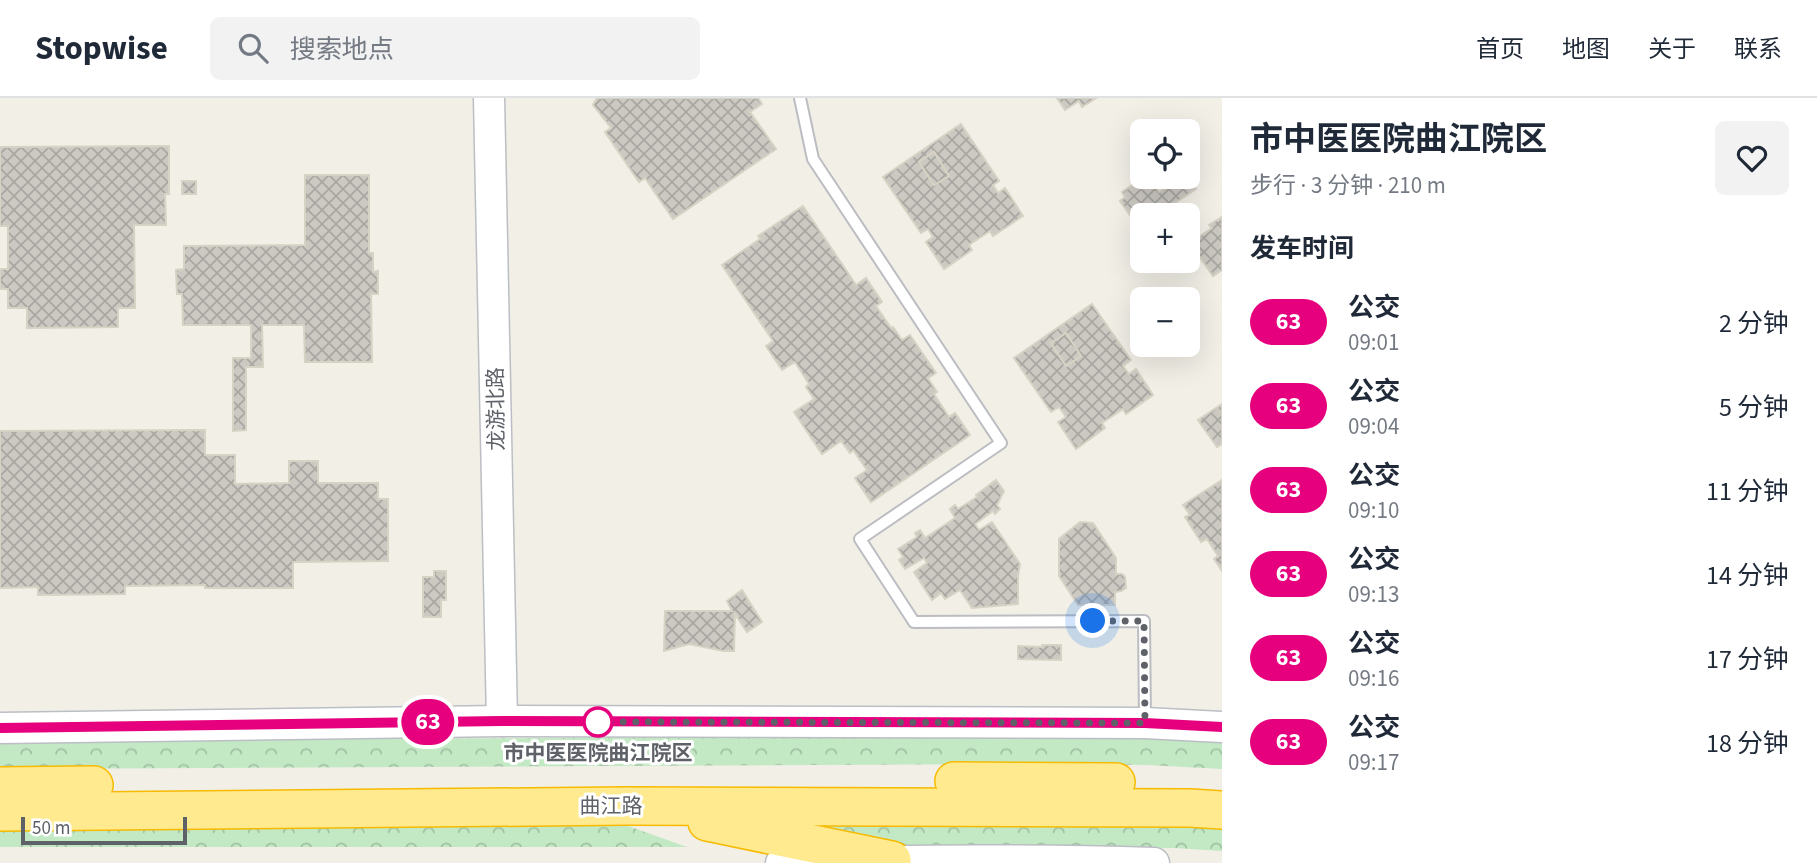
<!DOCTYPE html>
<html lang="zh">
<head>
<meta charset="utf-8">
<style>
	:root { --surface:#fff; --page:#f2f2f3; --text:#1f2937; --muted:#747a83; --line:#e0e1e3 }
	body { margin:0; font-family:"Source Sans 3","Noto Sans SC",sans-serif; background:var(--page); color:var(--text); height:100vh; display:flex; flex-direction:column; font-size:26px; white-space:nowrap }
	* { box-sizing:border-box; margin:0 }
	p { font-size:23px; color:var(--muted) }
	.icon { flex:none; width:38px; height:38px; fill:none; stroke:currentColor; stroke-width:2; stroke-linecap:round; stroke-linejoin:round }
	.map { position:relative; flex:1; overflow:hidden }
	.side { display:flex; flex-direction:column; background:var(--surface); width:595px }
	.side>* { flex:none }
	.badge { padding:0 14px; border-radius:23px; font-size:24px; line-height:46px }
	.fabs { position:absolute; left:1130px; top:21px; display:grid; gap:14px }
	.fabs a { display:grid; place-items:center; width:70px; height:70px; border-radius:10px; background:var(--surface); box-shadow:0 7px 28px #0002; font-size:35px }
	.scale { position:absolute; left:21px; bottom:18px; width:166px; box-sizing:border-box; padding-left:7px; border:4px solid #5e6167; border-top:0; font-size:19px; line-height:24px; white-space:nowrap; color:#5e6167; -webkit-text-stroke:5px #fff; paint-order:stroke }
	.you { position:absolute; width:35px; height:35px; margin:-18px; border:5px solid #fff; border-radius:50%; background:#1a73e8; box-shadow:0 0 0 10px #1a73e833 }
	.map>.badge { position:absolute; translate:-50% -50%; box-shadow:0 0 0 4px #fff }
	h2 { padding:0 28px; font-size:26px; line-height:63px }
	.round { display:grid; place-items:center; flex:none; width:74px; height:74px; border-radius:10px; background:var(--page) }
	.overview { display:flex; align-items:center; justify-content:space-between; height:119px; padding:0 28px }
	h1 { font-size:33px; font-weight:700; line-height:52px }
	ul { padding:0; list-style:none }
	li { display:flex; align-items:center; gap:21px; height:84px; padding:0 28px }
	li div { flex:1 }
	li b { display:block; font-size:26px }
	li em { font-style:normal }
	li .badge { min-width:77px; font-weight:700; text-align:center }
	header { display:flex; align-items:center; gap:42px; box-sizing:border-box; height:98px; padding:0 35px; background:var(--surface); border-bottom:2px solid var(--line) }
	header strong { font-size:33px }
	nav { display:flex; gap:38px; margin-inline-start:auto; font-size:24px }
	.search { width:490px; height:63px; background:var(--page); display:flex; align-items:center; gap:18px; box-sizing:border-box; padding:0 24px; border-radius:10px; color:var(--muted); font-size:26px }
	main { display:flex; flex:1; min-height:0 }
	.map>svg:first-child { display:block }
</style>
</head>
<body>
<header>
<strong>Stopwise</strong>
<div class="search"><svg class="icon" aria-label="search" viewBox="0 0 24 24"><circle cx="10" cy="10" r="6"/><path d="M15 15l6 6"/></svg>搜索地点</div>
<nav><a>首页</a><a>地图</a><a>关于</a><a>联系</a></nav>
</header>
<main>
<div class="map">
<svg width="1222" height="765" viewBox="0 0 1222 765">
	<defs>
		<pattern id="forest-crowns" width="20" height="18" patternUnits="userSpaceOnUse" patternTransform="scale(1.75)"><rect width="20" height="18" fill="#c2e9c4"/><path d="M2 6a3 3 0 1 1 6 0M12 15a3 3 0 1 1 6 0" fill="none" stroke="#a1c0a3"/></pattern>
		<pattern id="building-cross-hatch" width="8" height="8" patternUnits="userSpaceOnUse" patternTransform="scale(1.75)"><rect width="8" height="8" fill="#ccc9c3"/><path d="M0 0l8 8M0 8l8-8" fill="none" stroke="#a9a7a2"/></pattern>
	</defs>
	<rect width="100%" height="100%" fill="#f1efe6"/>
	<g fill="url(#forest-crowns)">
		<polygon points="1148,638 1222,643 1222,671 1148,667 1042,666 0,671 0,642"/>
		<polygon points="775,721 1222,724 1222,753 1175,750 892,749"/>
		<polygon points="617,724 687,749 0,749 0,726"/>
	</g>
	<g fill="url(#building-cross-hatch)" stroke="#d6d2c4" stroke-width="2" fill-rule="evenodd">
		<polygon points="597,0 758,0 762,6 750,14 776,51 673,121 645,80 639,84 605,34 611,30 593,7"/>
		<polygon points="1057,0 1096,0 1082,9 1079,3 1065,12"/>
		<path d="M961 26 999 83 993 87 998 95 1005 90 1023 118 993 138 990 133 969 147 972 152 944 171 926 144 933 139 928 131 921 135 883 79ZM934 54 949 78 934 87 919 64Z"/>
		<polygon points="169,48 169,96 165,96 166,127 134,127 135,210 118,210 118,229 27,230 27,210 8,210 8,191 0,191 0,171 8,171 8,128 0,128 0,49"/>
		<polygon points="934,54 949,78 934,87 919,64"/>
		<polygon points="305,77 369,77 369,155 373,155 373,174 378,173 378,196 371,196 372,264 305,264 304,227 262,227 263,269 246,269 246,332 233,333 233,260 251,260 251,227 183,227 182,196 177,196 176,172 184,171 184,148 305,147"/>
		<polygon points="1179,79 1187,79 1196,91 1169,109 1174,117 1143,117 1143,132 1141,133 1120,103 1125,99 1122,94 1141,81 1147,90 1154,86 1159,94 1180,80"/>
		<rect x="182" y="83" width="14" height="13"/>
		<polygon points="803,108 856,187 866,180 882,204 876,208 891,230 893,229 902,242 910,237 936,275 928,280 937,294 934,296 949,319 955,315 970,337 871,404 855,380 867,372 853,352 850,355 841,343 822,356 794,314 814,301 806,289 809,286 795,264 782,272 766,248 773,243 722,167 760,141 758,138"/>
		<polygon points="1222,119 1222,172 1213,178 1190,145 1212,130 1209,127"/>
		<path d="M1092 206 1131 262 1123 268 1129 276 1136 271 1153 297 1126 316 1123 311 1102 325 1105 330 1076 351 1058 324 1066 319 1059 309 1051 314 1014 260ZM1066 235 1081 258 1066 268 1051 245Z"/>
		<polygon points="1066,235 1081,258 1066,268 1051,245"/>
		<polygon points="1222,306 1222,346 1217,349 1198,322"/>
		<polygon points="205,332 205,357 235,357 235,386 289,385 289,363 318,363 318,385 378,385 378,401 388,401 388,463 293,464 293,490 205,490 205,487 125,488 125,496 38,497 38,489 0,490 0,333"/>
		<polygon points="996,382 1004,393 997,407 1000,411 995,416 993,413 975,426 979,432 992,424 1020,466 1018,478 1018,506 972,510 960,492 945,501 941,495 932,502 914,474 927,465 924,460 905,471 899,462 903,459 898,451 917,439 915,435 920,432 925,440 955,420 950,411 955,407 958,411 977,399 976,397"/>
		<polygon points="1222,382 1222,473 1214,461 1218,458 1207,441 1201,444 1185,419 1190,417 1183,407"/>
		<polygon points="1080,424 1093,425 1116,460 1116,476 1122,476 1125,479 1126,490 1121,493 1115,494 1115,507 1078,507 1059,478 1059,441"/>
		<polygon points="434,473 446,473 446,502 441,502 441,519 423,519 423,479 434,479"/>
		<polygon points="742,492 762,524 747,534 735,516 734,553 723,553 689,546 664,553 665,513 732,513 727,503"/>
		<polygon points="1042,547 1061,547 1061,562 1018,561 1018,548 1042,549"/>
	</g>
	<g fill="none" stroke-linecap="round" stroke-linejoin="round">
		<defs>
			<polyline id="lane" points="800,0 813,61 1001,345 860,441 914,524 1144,523 1145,623"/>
			<g id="secondary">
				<polyline points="489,0 502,623"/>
				<polyline points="0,630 502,623 1145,625 1222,629"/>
				<path d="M781 765C905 762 1029 761 1154 765"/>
			</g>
			<g id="highway">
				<polyline points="954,683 1116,684"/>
				<polyline points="0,688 94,687"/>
				<polyline points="0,714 627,708 1190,710 1222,712"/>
				<polyline points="707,724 892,762"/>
			</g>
		</defs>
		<use href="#lane" stroke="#bbbdc2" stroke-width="14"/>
		<use href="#secondary" stroke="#bbbec4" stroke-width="33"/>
		<use href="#highway" stroke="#f7ba00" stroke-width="40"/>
		<use href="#lane" stroke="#fff" stroke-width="10"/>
		<use href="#secondary" stroke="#fff" stroke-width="30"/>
		<use href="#highway" stroke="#ffea8f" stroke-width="37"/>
	</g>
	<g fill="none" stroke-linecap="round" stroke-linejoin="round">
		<defs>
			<polyline id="line" points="0,630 502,623 1145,625 1222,629"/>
		</defs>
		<use href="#line" stroke="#fff" stroke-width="16"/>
		<use href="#line" stroke="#e6007e" stroke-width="10"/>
		<polyline stroke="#5e6167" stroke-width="7" stroke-dasharray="0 12.6" points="598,624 1145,625 1144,523 1093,523"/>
	</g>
	<circle fill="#fff" stroke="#e6007e" stroke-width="3.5" cx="598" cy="624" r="14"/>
	<g text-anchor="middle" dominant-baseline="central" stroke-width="6" stroke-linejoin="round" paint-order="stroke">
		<g font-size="21" fill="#5e6167" stroke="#fff">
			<text transform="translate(496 311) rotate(-91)">龙游北路</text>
			<text x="611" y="708">曲江路</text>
		</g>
		<g font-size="21" font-weight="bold" fill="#5e6167" stroke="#fff">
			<text x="598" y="655">市中医医院曲江院区</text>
		</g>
	</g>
</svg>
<div class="fabs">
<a><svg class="icon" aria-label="locate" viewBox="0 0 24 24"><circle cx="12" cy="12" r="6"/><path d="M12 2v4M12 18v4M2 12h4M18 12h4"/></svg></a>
<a>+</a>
<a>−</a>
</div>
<div class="scale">50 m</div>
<div class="you" style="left:1093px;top:523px"></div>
<b class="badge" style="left:428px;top:624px;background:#e6007e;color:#fff">63</b>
</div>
<section class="side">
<div class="overview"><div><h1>市中医医院曲江院区</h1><p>步行 · 3 分钟 · 210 m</p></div><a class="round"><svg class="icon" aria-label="heart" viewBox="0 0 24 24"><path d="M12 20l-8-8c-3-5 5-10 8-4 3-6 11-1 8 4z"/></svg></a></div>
<h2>发车时间</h2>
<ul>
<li><span class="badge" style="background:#e6007e;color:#fff">63</span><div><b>公交</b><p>09:01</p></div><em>2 分钟</em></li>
<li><span class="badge" style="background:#e6007e;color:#fff">63</span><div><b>公交</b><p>09:04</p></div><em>5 分钟</em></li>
<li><span class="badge" style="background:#e6007e;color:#fff">63</span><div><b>公交</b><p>09:10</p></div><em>11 分钟</em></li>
<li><span class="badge" style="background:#e6007e;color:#fff">63</span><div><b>公交</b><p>09:13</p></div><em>14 分钟</em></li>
<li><span class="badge" style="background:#e6007e;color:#fff">63</span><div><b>公交</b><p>09:16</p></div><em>17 分钟</em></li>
<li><span class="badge" style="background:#e6007e;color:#fff">63</span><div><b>公交</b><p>09:17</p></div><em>18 分钟</em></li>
</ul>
</section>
</main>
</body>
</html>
